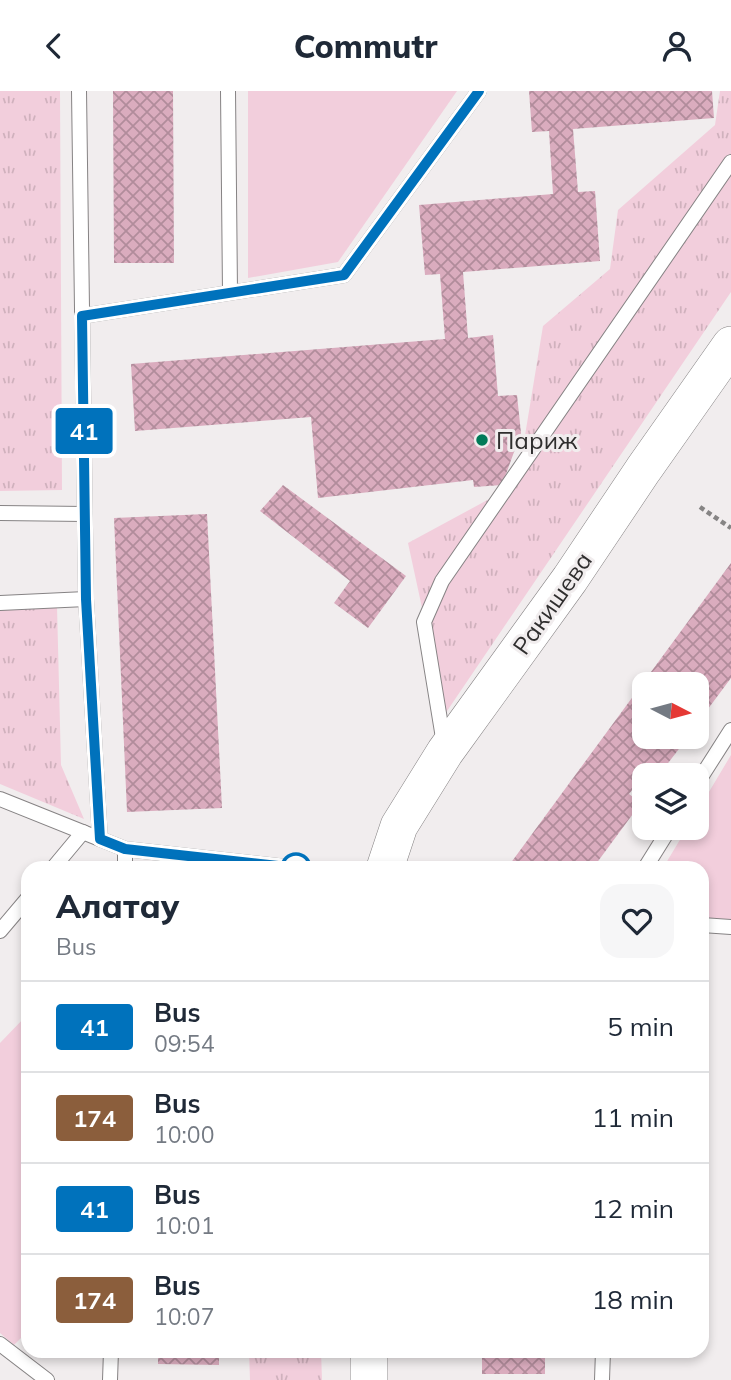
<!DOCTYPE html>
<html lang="en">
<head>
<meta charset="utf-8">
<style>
	:root { --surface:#fff; --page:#f6f6f7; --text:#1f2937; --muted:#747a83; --line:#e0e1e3 }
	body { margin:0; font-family:Mulish,sans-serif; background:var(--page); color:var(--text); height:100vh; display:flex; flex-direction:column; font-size:26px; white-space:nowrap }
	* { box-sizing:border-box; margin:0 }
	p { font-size:23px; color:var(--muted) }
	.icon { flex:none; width:38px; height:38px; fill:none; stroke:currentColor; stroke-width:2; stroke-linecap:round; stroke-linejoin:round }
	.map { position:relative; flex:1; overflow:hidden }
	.sheet { position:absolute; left:21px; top:770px; width:688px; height:497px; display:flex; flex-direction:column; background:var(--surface); border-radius:21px; box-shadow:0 4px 10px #0003 }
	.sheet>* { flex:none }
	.badge { padding:0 14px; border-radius:5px; font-size:24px; line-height:46px }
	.needle { width:46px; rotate:96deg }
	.controls { position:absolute; left:632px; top:581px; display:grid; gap:14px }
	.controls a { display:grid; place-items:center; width:77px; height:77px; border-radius:14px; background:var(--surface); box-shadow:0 4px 10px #0003; font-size:35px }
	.map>.badge { position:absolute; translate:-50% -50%; box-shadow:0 0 0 4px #fff }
	.round { display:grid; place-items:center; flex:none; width:74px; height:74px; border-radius:21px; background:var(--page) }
	.head { display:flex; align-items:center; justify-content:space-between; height:119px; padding:0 35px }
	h1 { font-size:33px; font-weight:800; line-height:52px }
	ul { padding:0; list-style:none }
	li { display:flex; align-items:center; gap:21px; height:91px; padding:0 35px; border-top:2px solid var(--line) }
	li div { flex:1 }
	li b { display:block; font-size:26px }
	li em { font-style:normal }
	li .badge { min-width:77px; font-weight:700; text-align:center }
	header { display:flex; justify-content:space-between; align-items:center; height:91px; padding:0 35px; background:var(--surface); font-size:32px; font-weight:800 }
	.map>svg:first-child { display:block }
</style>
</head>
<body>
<header><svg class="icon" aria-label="back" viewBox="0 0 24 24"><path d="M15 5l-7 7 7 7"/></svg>Commutr<svg class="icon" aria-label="person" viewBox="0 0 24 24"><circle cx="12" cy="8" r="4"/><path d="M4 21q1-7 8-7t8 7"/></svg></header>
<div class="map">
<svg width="731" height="1289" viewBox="0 0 731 1289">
	<defs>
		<pattern id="grass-tufts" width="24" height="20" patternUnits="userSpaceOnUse" patternTransform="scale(1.75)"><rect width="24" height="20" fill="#f2cedc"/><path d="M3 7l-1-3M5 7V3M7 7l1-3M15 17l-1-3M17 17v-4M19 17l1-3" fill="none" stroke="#d0b1bd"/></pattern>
		<pattern id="building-cross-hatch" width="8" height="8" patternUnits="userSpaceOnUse" patternTransform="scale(1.75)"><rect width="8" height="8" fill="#daacbe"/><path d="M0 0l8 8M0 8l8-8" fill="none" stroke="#b18c9b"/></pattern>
	</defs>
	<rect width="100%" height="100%" fill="#f1edee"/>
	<g fill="url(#grass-tufts)">
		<polygon points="0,0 60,0 62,399 0,400"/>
		<polygon points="720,0 731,0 731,201 445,623 408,452 517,393 543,235 610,178 618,119 715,34"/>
		<polygon points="57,515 61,674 84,728 0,693 0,519"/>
		<polygon points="249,1260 321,1260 322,1289 250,1289"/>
	</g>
	<g fill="#f2cedc">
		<polygon points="248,0 457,0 338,171 248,187"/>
		<polygon points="731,664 731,835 702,834 702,777 663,777 687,737 696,737 697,721"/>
		<polygon points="28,923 28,1240 14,1254 0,1242 0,952"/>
	</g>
	<g fill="url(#building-cross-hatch)">
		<polygon points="113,0 173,0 174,172 114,172"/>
		<polygon points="529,0 712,0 714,27 573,38 578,101 595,100 600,170 463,181 468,247 493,244 498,305 517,304 521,342 502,394 474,396 473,389 318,407 311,326 135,340 131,273 445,248 440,183 425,184 419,114 553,103 549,40 532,41"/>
		<polygon points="283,394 406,485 368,537 334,512 350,490 260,420"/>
		<polygon points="207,423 222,717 127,721 114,427"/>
		<polygon points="731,472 731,587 696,634 696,593 644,593 644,646 688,646 659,684 644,684 644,699 637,693 629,703 641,712 593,777 507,777"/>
		<polygon points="158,1260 219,1260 219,1274 158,1273"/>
		<rect x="482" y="1260" width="63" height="23"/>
	</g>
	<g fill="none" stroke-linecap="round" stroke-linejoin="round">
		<defs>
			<g id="service">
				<polyline points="79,0 86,508 100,748"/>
				<polyline points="228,0 230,201"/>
				<polyline points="82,225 344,184 479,0"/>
				<polyline points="0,422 85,423"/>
				<polyline points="0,512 86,508"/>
				<polyline points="444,653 424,531 442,490 731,71"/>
				<polyline points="696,694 731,639"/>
				<polyline points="0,708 125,758 296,777"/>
				<polyline points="53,777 83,741"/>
				<polyline points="125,777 125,758"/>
				<polyline points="645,777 670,737"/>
				<polyline points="702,834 731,836"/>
				<polyline points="0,840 28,807"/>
				<polyline points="0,1253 47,1289"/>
				<polyline points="110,1289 111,1260"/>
				<polyline points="602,1289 603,1260"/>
			</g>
			<g id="tertiary">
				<polyline points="385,777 399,735 445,661 570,488 643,379 731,254"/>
				<polyline points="369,1289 369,1260"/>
			</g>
		</defs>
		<use href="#service" stroke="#868384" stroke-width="16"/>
		<use href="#tertiary" stroke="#868384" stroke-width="38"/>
		<polyline stroke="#868484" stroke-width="4.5" stroke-dasharray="5 3.5" stroke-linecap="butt" points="700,416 731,437"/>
		<use href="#service" stroke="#fff" stroke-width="14"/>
		<use href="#tertiary" stroke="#fff" stroke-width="37"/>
	</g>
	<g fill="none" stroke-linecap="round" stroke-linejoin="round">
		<defs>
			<polyline id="line" points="296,777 125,758 100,748 86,508 82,225 344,184 479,0"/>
		</defs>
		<use href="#line" stroke="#fff" stroke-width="16"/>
		<use href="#line" stroke="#0072bc" stroke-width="10"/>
	</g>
	<circle fill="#007a58" stroke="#f1edee" stroke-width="2.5" cx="482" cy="349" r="7"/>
	<circle fill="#fff" stroke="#0072bc" stroke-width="3.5" cx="296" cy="777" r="14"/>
	<g text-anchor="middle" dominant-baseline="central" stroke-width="6" stroke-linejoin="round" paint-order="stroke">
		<g font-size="24" fill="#2f2e2e" stroke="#f1edee" text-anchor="start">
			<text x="496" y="349">Париж</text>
		</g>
		<g font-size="24" fill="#2f2e2e" stroke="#f1edee">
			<text transform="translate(552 512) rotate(-55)">Ракишева</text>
		</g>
	</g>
</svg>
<div class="controls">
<a><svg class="needle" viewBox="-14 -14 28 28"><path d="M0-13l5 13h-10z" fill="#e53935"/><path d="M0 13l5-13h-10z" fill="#747a83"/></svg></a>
<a><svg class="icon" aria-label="layers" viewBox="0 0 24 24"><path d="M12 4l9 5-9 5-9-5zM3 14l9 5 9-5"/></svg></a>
</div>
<b class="badge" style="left:84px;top:340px;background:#0072bc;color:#fff">41</b>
<section class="sheet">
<div class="head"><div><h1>Алатау</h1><p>Bus</p></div><a class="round"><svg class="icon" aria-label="heart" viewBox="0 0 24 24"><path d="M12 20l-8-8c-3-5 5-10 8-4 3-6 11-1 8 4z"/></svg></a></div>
<ul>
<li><span class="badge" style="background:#0072bc;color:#fff">41</span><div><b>Bus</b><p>09:54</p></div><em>5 min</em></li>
<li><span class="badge" style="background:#8b5e3c;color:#fff">174</span><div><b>Bus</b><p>10:00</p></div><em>11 min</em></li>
<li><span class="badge" style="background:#0072bc;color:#fff">41</span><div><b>Bus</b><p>10:01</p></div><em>12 min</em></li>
<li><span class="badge" style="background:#8b5e3c;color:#fff">174</span><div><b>Bus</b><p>10:07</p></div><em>18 min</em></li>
</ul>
</section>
</div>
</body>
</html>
